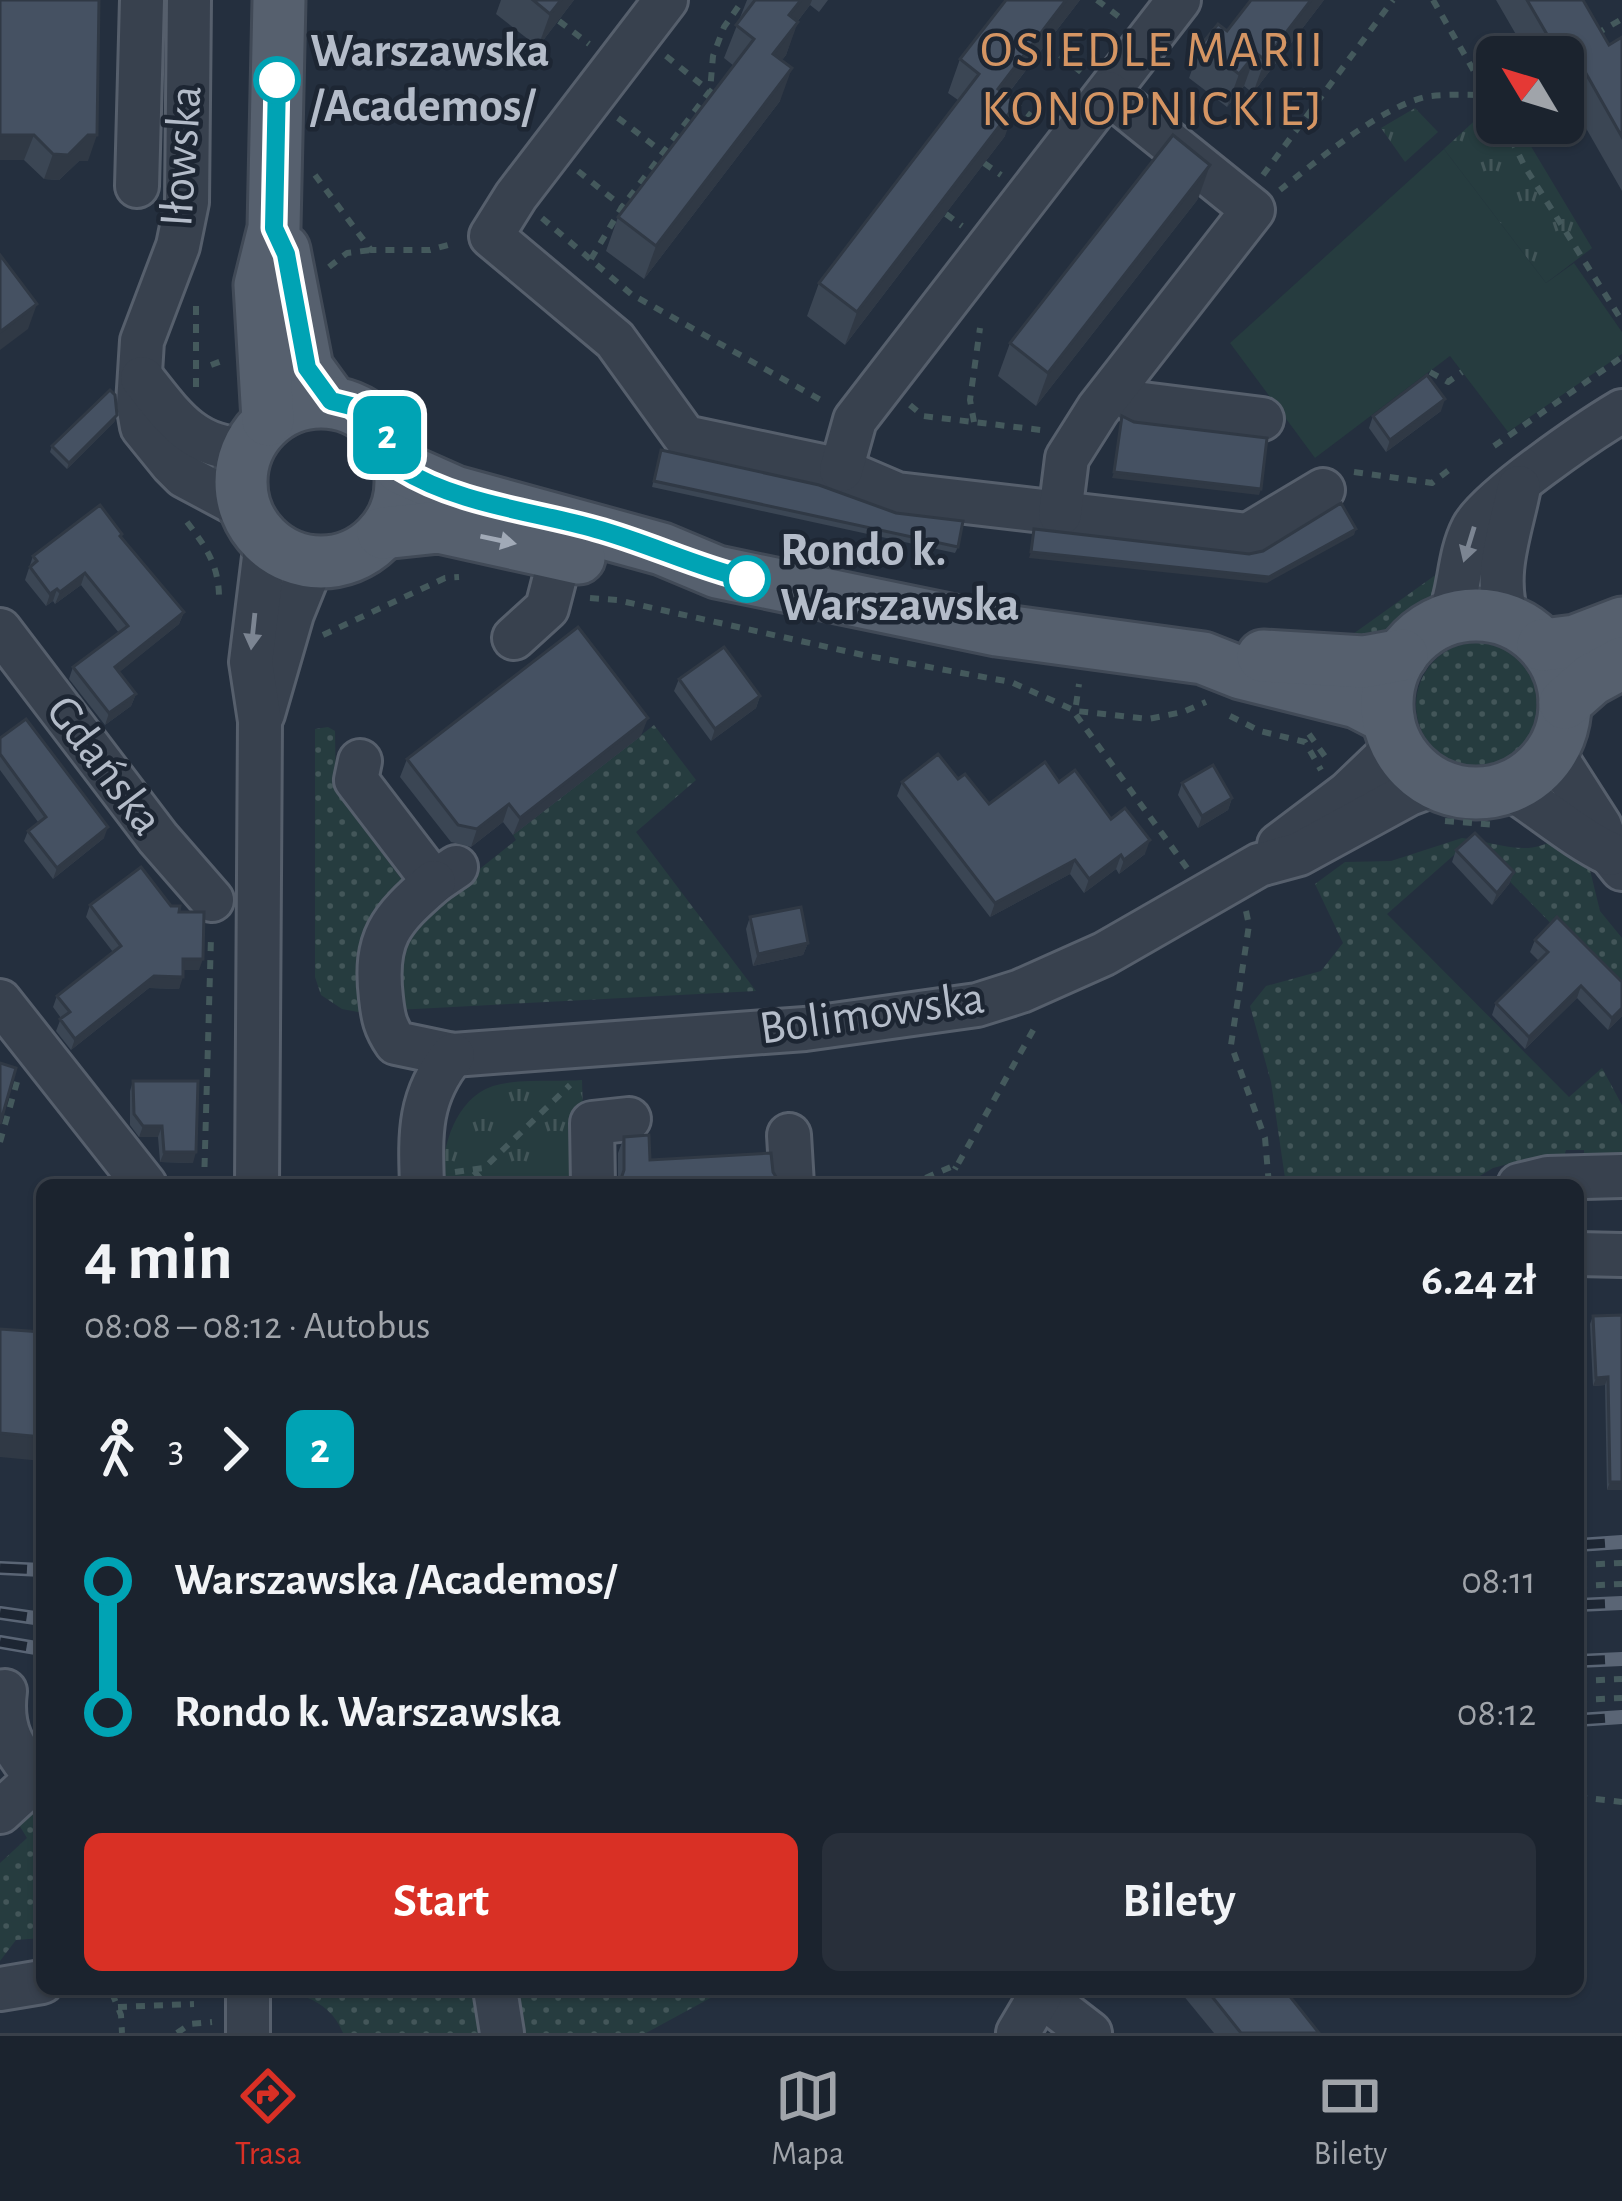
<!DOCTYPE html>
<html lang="pl">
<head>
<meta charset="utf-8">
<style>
	:root { --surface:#1b232e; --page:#282f3a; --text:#f1f3f6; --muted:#a0a4aa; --line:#39404a; --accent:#d93025 }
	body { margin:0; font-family:"Alegreya Sans",sans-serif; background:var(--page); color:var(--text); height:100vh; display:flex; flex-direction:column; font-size:45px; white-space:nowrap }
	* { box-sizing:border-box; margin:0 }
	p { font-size:39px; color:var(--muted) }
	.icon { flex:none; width:66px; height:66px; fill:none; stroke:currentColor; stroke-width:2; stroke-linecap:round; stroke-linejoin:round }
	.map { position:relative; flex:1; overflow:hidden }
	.panel { position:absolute; left:36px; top:1179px; width:1548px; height:816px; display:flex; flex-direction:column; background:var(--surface); border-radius:18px; box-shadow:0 3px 9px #0004,0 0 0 3px var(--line) }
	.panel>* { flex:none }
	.badge { padding:0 24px; border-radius:18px; font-size:42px; line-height:78px }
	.needle { width:78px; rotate:308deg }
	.buttons { position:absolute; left:1476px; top:36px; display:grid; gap:24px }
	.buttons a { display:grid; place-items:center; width:108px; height:108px; border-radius:18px; background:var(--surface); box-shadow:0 3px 9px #0004,0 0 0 3px var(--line); font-size:60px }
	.map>.badge { position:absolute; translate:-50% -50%; box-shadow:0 0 0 6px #fff }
	.legs { display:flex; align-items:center; gap:18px; height:132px; padding:0 48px; font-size:39px }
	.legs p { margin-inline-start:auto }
	.overview { display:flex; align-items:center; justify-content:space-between; height:204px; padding:0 48px }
	h1 { font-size:66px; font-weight:700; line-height:90px }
	.cta { display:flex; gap:24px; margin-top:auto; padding:24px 48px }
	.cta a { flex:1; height:138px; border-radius:18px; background:var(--accent); color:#fff; font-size:48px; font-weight:700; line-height:138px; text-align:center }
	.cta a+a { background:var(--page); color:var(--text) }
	ul { padding:0 48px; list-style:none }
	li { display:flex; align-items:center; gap:42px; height:132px; font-size:45px }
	li i { display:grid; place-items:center; width:18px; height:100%; margin:0 15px; background:currentColor }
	li i::after { content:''; width:30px; height:30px; margin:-15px; border:9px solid; border-radius:50%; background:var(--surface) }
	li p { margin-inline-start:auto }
	li:first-child i { background:linear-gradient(#0000 50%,currentColor 0) }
	li:last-child i { background:linear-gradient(currentColor 50%,#0000 0) }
	.tab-bar { display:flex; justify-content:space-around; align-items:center; height:168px; border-top:3px solid var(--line); background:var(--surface); font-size:33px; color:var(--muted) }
	.tab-bar a { display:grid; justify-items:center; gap:6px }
	.tab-bar .current { color:var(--accent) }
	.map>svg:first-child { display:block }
</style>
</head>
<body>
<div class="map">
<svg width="1622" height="2033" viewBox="0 0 1622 2033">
	<defs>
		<pattern id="grass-dots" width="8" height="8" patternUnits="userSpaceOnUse" patternTransform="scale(3)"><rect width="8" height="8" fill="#263c3f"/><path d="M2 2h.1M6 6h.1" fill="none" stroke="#435659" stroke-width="1.8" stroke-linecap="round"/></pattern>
		<pattern id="park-tufts" width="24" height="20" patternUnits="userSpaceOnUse" patternTransform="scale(3)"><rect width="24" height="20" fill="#263c3f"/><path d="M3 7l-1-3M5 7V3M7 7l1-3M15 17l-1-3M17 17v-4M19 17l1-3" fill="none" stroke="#435659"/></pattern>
	</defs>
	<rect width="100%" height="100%" fill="#242f3e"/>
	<g fill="url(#grass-dots)">
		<path d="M1441 571C1440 582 1440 599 1435 609 1419 638 1380 643 1351 649L1353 634Z"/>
		<circle cx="1479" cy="705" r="63"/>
		<polygon points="654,725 696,780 636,832 756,991 358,1012 342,1009 321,995 315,977 315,729 328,727 335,731 336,792 412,893 446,896 516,840 513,835"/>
		<path d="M1462 838C1492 841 1529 859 1555 838L1575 859 1589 866 1600 911 1622 938V996L1470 841 1387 914 1569 1097 1602 1068 1622 1105V1153L1584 1155V1150H1566L1564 1156 1535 1157 1493 1168 1465 1185H1286L1271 1082 1250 1006 1266 986 1321 971 1343 943 1315 884 1345 862 1391 861Z"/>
		<polygon points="42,1805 42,1938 16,1940 0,1961 0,1863 27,1838 19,1825"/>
		<path d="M165 1989H483L491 2033H343C320 1978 252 1992 202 1991L201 1998H132Z"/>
		<polygon points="517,1989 727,1989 646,2033 525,2033"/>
	</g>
	<g fill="url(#park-tufts)">
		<polygon points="1497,100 1497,123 1517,123 1592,248 1546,283 1444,149"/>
		<polygon points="1415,108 1438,132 1405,162 1381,128"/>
		<path d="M582 1080 585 1185H442C441 1150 454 1099 493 1086 519 1078 555 1082 582 1080Z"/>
	</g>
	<polygon fill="#263c3f" points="1444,149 1546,283 1574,263 1622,332 1622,354 1508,432 1450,356 1315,458 1230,343"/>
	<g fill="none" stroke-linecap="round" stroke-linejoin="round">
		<defs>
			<g id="minor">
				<polyline points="189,0 187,202 178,246 142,341 138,404 142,427 172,464 184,476 244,508"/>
				<polyline points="666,0 516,196 491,236 615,340 685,437 841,470 897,494 1248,535 1323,490"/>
				<polyline points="137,186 142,0"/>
				<path d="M142 378C172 416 194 450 247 449"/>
				<polyline points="1118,384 1135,403 1262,419"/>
				<polyline points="841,470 855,420 1179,0"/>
				<polyline points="1060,514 1067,458 1098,409 1253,210 1108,93"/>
				<path d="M1448 620C1461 590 1458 557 1473 528 1488 499 1590 430 1622 411"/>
				<path d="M1508 621C1492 574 1510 533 1519 487"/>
				<polyline points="0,630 158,838 212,900"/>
				<polyline points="514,638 547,608 561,554"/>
				<polyline points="263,714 292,614 313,562"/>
				<polyline points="1552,751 1600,826 1610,854 1622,869"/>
				<polyline points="360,761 356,780 434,882 456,867"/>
				<path d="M1508 787C1543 809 1573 836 1610 854"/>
				<polyline points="1279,845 1348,793 1397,746"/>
				<path d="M434 882C390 920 374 938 381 998 383 1017 385 1027 396 1043L453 1055 805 1029 977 1005 1021 991 1104 954 1259 865 1299 854 1409 794 1436 784"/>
				<polyline points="0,1001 145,1185"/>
				<polyline points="789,1135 792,1185"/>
				<polyline points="257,1185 260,721 251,662 266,541"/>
				<path d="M422 1185C420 1133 419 1096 453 1055"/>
				<polyline points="593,1185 592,1123 629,1119"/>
				<polyline points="1519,1185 1548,1178 1622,1176"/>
				<polyline points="1578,1254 1622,1255"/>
				<path d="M0 1812 37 1778C13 1749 0 1730 5 1691"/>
				<polyline points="0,1989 42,1982"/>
				<polyline points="248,1989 248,2033"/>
				<polyline points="495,1989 502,2033"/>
				<polyline points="1033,1989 1090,2033"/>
				<polyline points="1018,2033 1041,1994"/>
			</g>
			<g id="major">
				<polyline points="284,250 307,368 331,401"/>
				<circle cx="321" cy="482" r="80"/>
				<polyline points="268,420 260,285 274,228 279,0"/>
				<polyline points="401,468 455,492 662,549 717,572 997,630 1203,658 1241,673 1357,702 1388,718"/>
				<polyline points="383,533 439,527 579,558"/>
				<circle cx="1476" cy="704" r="89"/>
				<polyline points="1543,645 1575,641 1622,623"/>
				<polyline points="1263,656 1364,662 1402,655"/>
				<polyline points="1565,703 1591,680 1622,663"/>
			</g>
		</defs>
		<use href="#minor" stroke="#565f6c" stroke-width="48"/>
		<use href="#major" stroke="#414a57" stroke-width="57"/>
		<g stroke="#44595c" stroke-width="6" stroke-dasharray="9 9" stroke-linecap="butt">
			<polyline points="1097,0 1123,20"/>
			<polyline points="1433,0 1497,111"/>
			<polyline points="559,21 589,44"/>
			<polyline points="1596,34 1622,19"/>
			<polyline points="1046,44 1081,72"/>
			<polyline points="666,56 712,93"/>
			<polyline points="1013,102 1041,124"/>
			<polyline points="618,118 665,154"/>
			<polyline points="1503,123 1525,167 1622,321"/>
			<polyline points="984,163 1001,175"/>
			<polyline points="578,171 624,208"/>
			<polyline points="315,175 371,250 430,250 455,243"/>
			<polyline points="1263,175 1393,0"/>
			<path d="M1280 190C1317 161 1385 103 1431 96 1449 94 1469 95 1488 95"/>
			<polyline points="946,214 962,226"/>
			<polyline points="542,218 631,294 826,403"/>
			<polyline points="591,259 622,207 710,91 713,56 724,27 743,0"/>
			<polyline points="329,267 347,253 371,250"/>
			<polyline points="196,306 196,388"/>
			<polyline points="211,365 227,359"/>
			<polyline points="1430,372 1448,382 1462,372"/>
			<polyline points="910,405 923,416 1041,430"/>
			<polyline points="974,422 970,400 980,328"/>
			<polyline points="1494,446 1622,357"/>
			<polyline points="1354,472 1432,483 1449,470"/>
			<path d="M187 522C206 547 218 564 219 595"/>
			<polyline points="590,598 617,600 863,655 1011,682 1076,711 1148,719 1183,712 1206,702"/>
			<polyline points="323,635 445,578 459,577"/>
			<polyline points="1076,705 1079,684"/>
			<polyline points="1076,715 1187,868"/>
			<polyline points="1230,716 1260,731 1305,742 1321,770"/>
			<polyline points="1309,734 1329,762"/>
			<polyline points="1445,821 1498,825"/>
			<polyline points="1246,911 1249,925 1231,1045 1265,1138 1269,1185"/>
			<polyline points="0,1142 17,1082"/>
			<polyline points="474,1171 486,1185"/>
			<polyline points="455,1172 484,1168 570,1085"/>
			<polyline points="204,1185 211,937"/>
			<polyline points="909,1185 958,1164 1036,1025"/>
			<polyline points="946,1185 956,1167"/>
			<polyline points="1578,1565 1622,1563"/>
			<polyline points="1578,1586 1622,1584"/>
			<polyline points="1578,1681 1622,1679"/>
			<polyline points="1578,1700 1622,1698"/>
			<polyline points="1578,1797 1622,1802"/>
			<polyline points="112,1993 121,2015 122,2033"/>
			<polyline points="118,2007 194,2004"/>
			<polyline points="177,2033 190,2024 212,2022"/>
		</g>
		<use href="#minor" stroke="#38414e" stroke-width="42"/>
		<use href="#major" stroke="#56606e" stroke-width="51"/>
		<defs>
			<g id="rail">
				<polyline points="1578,1545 1622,1542"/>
				<polyline points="0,1568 42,1570"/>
				<polyline points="1578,1605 1622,1603"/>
				<polyline points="0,1613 42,1619"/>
				<polyline points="0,1642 42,1649"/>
				<polyline points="1578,1661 1622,1659"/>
				<polyline points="1578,1720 1622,1717"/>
			</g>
		</defs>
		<use href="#rail" stroke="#5a6575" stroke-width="14"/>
		<use href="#rail" stroke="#1d2633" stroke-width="9" stroke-dasharray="27" stroke-linecap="butt"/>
	</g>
	<g fill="#3b4654">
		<polygon points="0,0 88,161 79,161 59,180 44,179 24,160 0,160"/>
		<polygon points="501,0 574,0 538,47 496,14"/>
		<polygon points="747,0 828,0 819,12 810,5 797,22 786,55 782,60 780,101 644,279 606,251 618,217 734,66 724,58"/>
		<polygon points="1006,0 1080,0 1007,95 1005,136 845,345 807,316 819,283 958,100 948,93 960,59"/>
		<polygon points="1324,0 1253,93 1244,86 1227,107 1189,78 1201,45 1227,31"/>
		<polygon points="1496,0 1583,0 1609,45 1622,37 1622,191 1563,88 1563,57 1529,57"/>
		<polygon points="1198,199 1036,406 998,376 1010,343"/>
		<polygon points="1441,411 1386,452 1369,428 1373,416"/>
		<polygon points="115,421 67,469 50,452 52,446"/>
		<polygon points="661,450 958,547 955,553 652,487"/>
		<polygon points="121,538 184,612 179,624 119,672 136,694 131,706 105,725 69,679 73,667 119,633 81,585 55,604 53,601 46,606 25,580 33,556"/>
		<polygon points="679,679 760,696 756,708 711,741 674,691"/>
		<polygon points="641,736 513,835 503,822 471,847 451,842 400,777 407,759"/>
		<polygon points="0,738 104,838 53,879 24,841 28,831 38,822 0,770"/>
		<polygon points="958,779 989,804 1059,782 1111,819 1145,854 1119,874 1116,869 1084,893 1070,874 990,917 897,796 902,782"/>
		<polygon points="1182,783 1232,798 1228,810 1198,828 1178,795"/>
		<polygon points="1456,850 1514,872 1509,884 1492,905 1452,862"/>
		<polygon points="90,905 171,906 179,912 199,970 183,970 179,989 149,988 71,1050 56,1031 61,1018 53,1007 57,996 113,952 86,917"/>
		<polygon points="750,917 808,943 803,955 753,966 746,929"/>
		<polygon points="1535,940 1622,1016 1608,1030 1577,998 1525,1049 1492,1015 1496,1003 1539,961 1530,952"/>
		<polygon points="133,1081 193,1163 160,1162 158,1137 139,1137 130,1125 130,1091"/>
		<polygon points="649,1135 618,1184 618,1153 624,1137"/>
		<polygon points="1622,1315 1622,1490 1607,1490 1605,1385 1593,1386 1590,1324 1593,1316"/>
		<polygon points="1178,1989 1284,1989 1319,2033 1214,2033"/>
	</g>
	<g fill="#303945">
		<polygon points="561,0 574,0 538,47 550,14"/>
		<polygon points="801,0 812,0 810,5 777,48 789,15"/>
		<polygon points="1066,0 1080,0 986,122 998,89"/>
		<polygon points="1311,0 1324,0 1253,93 1265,60"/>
		<polygon points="798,22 786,55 761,87 773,54"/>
		<polygon points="1571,47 1563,70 1563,57 1558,57"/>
		<polygon points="1256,53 1244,86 1227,107 1239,74"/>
		<polygon points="792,68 780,101 644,279 656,246"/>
		<polygon points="1017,103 1005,136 845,345 857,312"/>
		<polygon points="0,135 34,135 24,160 0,160"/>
		<polygon points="88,135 97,135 88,161 79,161 59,180 44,179 53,154"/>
		<polygon points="1210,165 1198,199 1036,406 1048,373"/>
		<polygon points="37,304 28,329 0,350 0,332"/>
		<polygon points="1445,399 1441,411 1386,452 1390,440"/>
		<polygon points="117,415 115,421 67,469 69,463"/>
		<polygon points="1114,472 1261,489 1259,495 1112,478"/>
		<polygon points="1356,529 1354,535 1267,583 1029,558 1031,552 1269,577"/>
		<polygon points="85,573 81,585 55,604 60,592"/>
		<polygon points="57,589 53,601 46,606 50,594"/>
		<polygon points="184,612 179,624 111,679 115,667"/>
		<polygon points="136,694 131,706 105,725 109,713"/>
		<polygon points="760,696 756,708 711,741 715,729"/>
		<polygon points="648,718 641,736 513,835 520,818"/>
		<polygon points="1232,798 1228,810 1198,828 1202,816"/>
		<polygon points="509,804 503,822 471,847 477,829"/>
		<polygon points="108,827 104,838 53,879 57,868"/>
		<polygon points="1150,840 1145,854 1119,874 1124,860"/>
		<polygon points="1121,855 1116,869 1084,893 1089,879"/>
		<polygon points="1075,860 1070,874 990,917 995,903"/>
		<polygon points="1514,872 1509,884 1492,905 1497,893"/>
		<polygon points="808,943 803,955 753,966 758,954"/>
		<polygon points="183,959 203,959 199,970 179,970"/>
		<polygon points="154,976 183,977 179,989 149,988 71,1050 75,1039"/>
		<polygon points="1581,986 1577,998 1525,1049 1529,1037"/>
		<polygon points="1622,1008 1622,1016 1608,1030 1612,1018"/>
		<polygon points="143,1126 162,1126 158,1137 139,1137"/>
		<polygon points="164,1152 196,1152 193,1163 160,1162"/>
		<polygon points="1608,1377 1605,1385 1593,1386 1596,1378"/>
		<polygon points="0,1433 42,1437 42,1461 0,1457"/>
		<polygon points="1610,1482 1622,1482 1622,1490 1607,1490"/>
	</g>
	<g fill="#455162" stroke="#303945" stroke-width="3">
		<polygon points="0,0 99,0 97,135 88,135 68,155 53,154 34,135 0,135"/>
		<polygon points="533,0 561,0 550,14"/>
		<polygon points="755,0 801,0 789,15 798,22 773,54 792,68 656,246 618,217 754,39 736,25"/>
		<polygon points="1006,0 1066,0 998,89 1017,103 857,312 819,283 979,74 960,59"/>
		<polygon points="1251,0 1311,0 1265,60 1256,53 1239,74 1201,45 1218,24 1227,31"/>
		<polygon points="1527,0 1583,0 1609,45 1622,37 1622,137 1571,47 1559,55"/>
		<polygon points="1173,135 1210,165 1048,373 1010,343"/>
		<polygon points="0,255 37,304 0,332"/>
		<polygon points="1427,375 1445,399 1390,440 1373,416"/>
		<polygon points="110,390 115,395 117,415 69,463 52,446"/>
		<polygon points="1122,416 1134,422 1267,438 1261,489 1114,472"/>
		<polygon points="661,450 819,485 896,513 963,521 958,547 654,481"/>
		<polygon points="1341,503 1356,529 1269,577 1031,552 1034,529 1249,554 1263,551"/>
		<polygon points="100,505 122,534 120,536 184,612 115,667 136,694 109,713 73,667 128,626 85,573 60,592 57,589 50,594 30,567 37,561 33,556"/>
		<polygon points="578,627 648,718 520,818 509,804 477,829 458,825 407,759"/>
		<polygon points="724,647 760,696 715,729 679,679"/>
		<polygon points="26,719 108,827 57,868 28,831 46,817 0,754 0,738"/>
		<polygon points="938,754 958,779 965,774 989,804 1045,762 1059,782 1075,770 1111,819 1125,808 1150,840 1124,860 1121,855 1089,879 1075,860 995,903 902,782"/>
		<polygon points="1213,765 1232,798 1202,816 1182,783"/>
		<polygon points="1475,833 1514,872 1497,893 1456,850"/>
		<polygon points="141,867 171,906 180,906 179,912 204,912 203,959 183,959 183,977 154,976 75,1039 60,1019 70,1012 57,996 121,946 90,905"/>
		<polygon points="801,907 808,943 758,954 750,917"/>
		<polygon points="1557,917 1622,982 1622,1008 1612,1018 1581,986 1529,1037 1496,1003 1548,952 1535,940"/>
		<polygon points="0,1063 16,1068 0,1124"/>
		<polygon points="133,1081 198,1081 196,1152 164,1152 162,1126 143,1126 134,1114"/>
		<polygon points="649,1135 650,1160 771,1153 773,1172 781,1185 617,1185 620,1182 624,1170 624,1137"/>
		<polygon points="1622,1315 1622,1482 1610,1482 1608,1377 1596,1378 1593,1316"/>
		<polygon points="0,1329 42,1332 42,1437 0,1433"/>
		<polygon points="1206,1989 1284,1989 1319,2033 1241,2033"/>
	</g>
	<defs><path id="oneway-solid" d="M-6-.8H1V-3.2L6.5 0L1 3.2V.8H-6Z" transform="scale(3)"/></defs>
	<use fill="#a1aab7" href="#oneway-solid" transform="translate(498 540) rotate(12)"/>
	<g fill="#7c8592">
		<use href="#oneway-solid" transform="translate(1469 544) rotate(107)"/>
		<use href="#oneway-solid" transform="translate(253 631) rotate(96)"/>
	</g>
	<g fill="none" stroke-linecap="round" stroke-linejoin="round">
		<defs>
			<path id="line-1" d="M277 80 274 228 286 254 307 368 331 401 351 406 384 430 400 468C457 504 533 511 596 529 648 543 696 567 747 579"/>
		</defs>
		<use href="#line-1" stroke="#fff" stroke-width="27"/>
		<use href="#line-1" stroke="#00a3b4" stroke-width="18"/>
	</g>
	<g fill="#fff" stroke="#00a3b4" stroke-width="6">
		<circle cx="277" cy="80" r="21"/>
		<circle cx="747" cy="579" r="21"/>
	</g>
	<g text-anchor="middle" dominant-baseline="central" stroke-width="9" stroke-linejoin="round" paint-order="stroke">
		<g font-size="48" font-weight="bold" fill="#b4bcc9" stroke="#1d2633" text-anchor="start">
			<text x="310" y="52">Warszawska<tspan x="310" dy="55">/Academos/</tspan></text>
			<text x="780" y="551">Rondo k.<tspan x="780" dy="55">Warszawska</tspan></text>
		</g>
		<g font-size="48" fill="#b4bcc9" stroke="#1d2633">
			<text transform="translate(182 156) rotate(-86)">Iłowska</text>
			<text transform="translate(104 766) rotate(53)">Gdańska</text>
			<text transform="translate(872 1014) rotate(-8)">Bolimowska</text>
		</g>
		<g font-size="51" letter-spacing="3" fill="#d59563" stroke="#1d2633">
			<text x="1153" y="50">OSIEDLE MARII<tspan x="1153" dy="59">KONOPNICKIEJ</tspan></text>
		</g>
	</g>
</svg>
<div class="buttons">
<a><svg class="needle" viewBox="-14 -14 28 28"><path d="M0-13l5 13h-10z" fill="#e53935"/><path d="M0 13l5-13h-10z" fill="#a0a4aa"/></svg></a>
</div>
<b class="badge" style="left:387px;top:435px;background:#00a3b4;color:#fff">2</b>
<section class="panel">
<div class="overview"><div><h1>4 min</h1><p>08:08 – 08:12 · Autobus</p></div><b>6.24 zł</b></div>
<div class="legs"><svg class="icon" aria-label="walk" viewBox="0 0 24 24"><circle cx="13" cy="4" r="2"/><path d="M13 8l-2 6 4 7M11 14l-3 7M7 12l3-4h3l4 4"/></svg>3<svg class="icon" aria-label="forward" viewBox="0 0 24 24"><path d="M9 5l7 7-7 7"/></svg><b class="badge" style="background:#00a3b4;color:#fff">2</b></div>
<ul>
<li><i style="color:#00a3b4"></i><b>Warszawska /Academos/</b><p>08:11</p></li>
<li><i style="color:#00a3b4"></i><b>Rondo k. Warszawska</b><p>08:12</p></li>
</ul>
<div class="cta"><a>Start</a><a>Bilety</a></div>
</section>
</div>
<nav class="tab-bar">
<a class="current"><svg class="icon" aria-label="directions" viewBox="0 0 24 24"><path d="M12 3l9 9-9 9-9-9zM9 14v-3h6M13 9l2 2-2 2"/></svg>Trasa</a>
<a><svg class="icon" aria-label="map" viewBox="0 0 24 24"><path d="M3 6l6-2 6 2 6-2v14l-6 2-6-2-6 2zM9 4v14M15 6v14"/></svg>Mapa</a>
<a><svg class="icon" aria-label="tickets" viewBox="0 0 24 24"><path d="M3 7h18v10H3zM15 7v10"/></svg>Bilety</a>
</nav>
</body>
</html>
